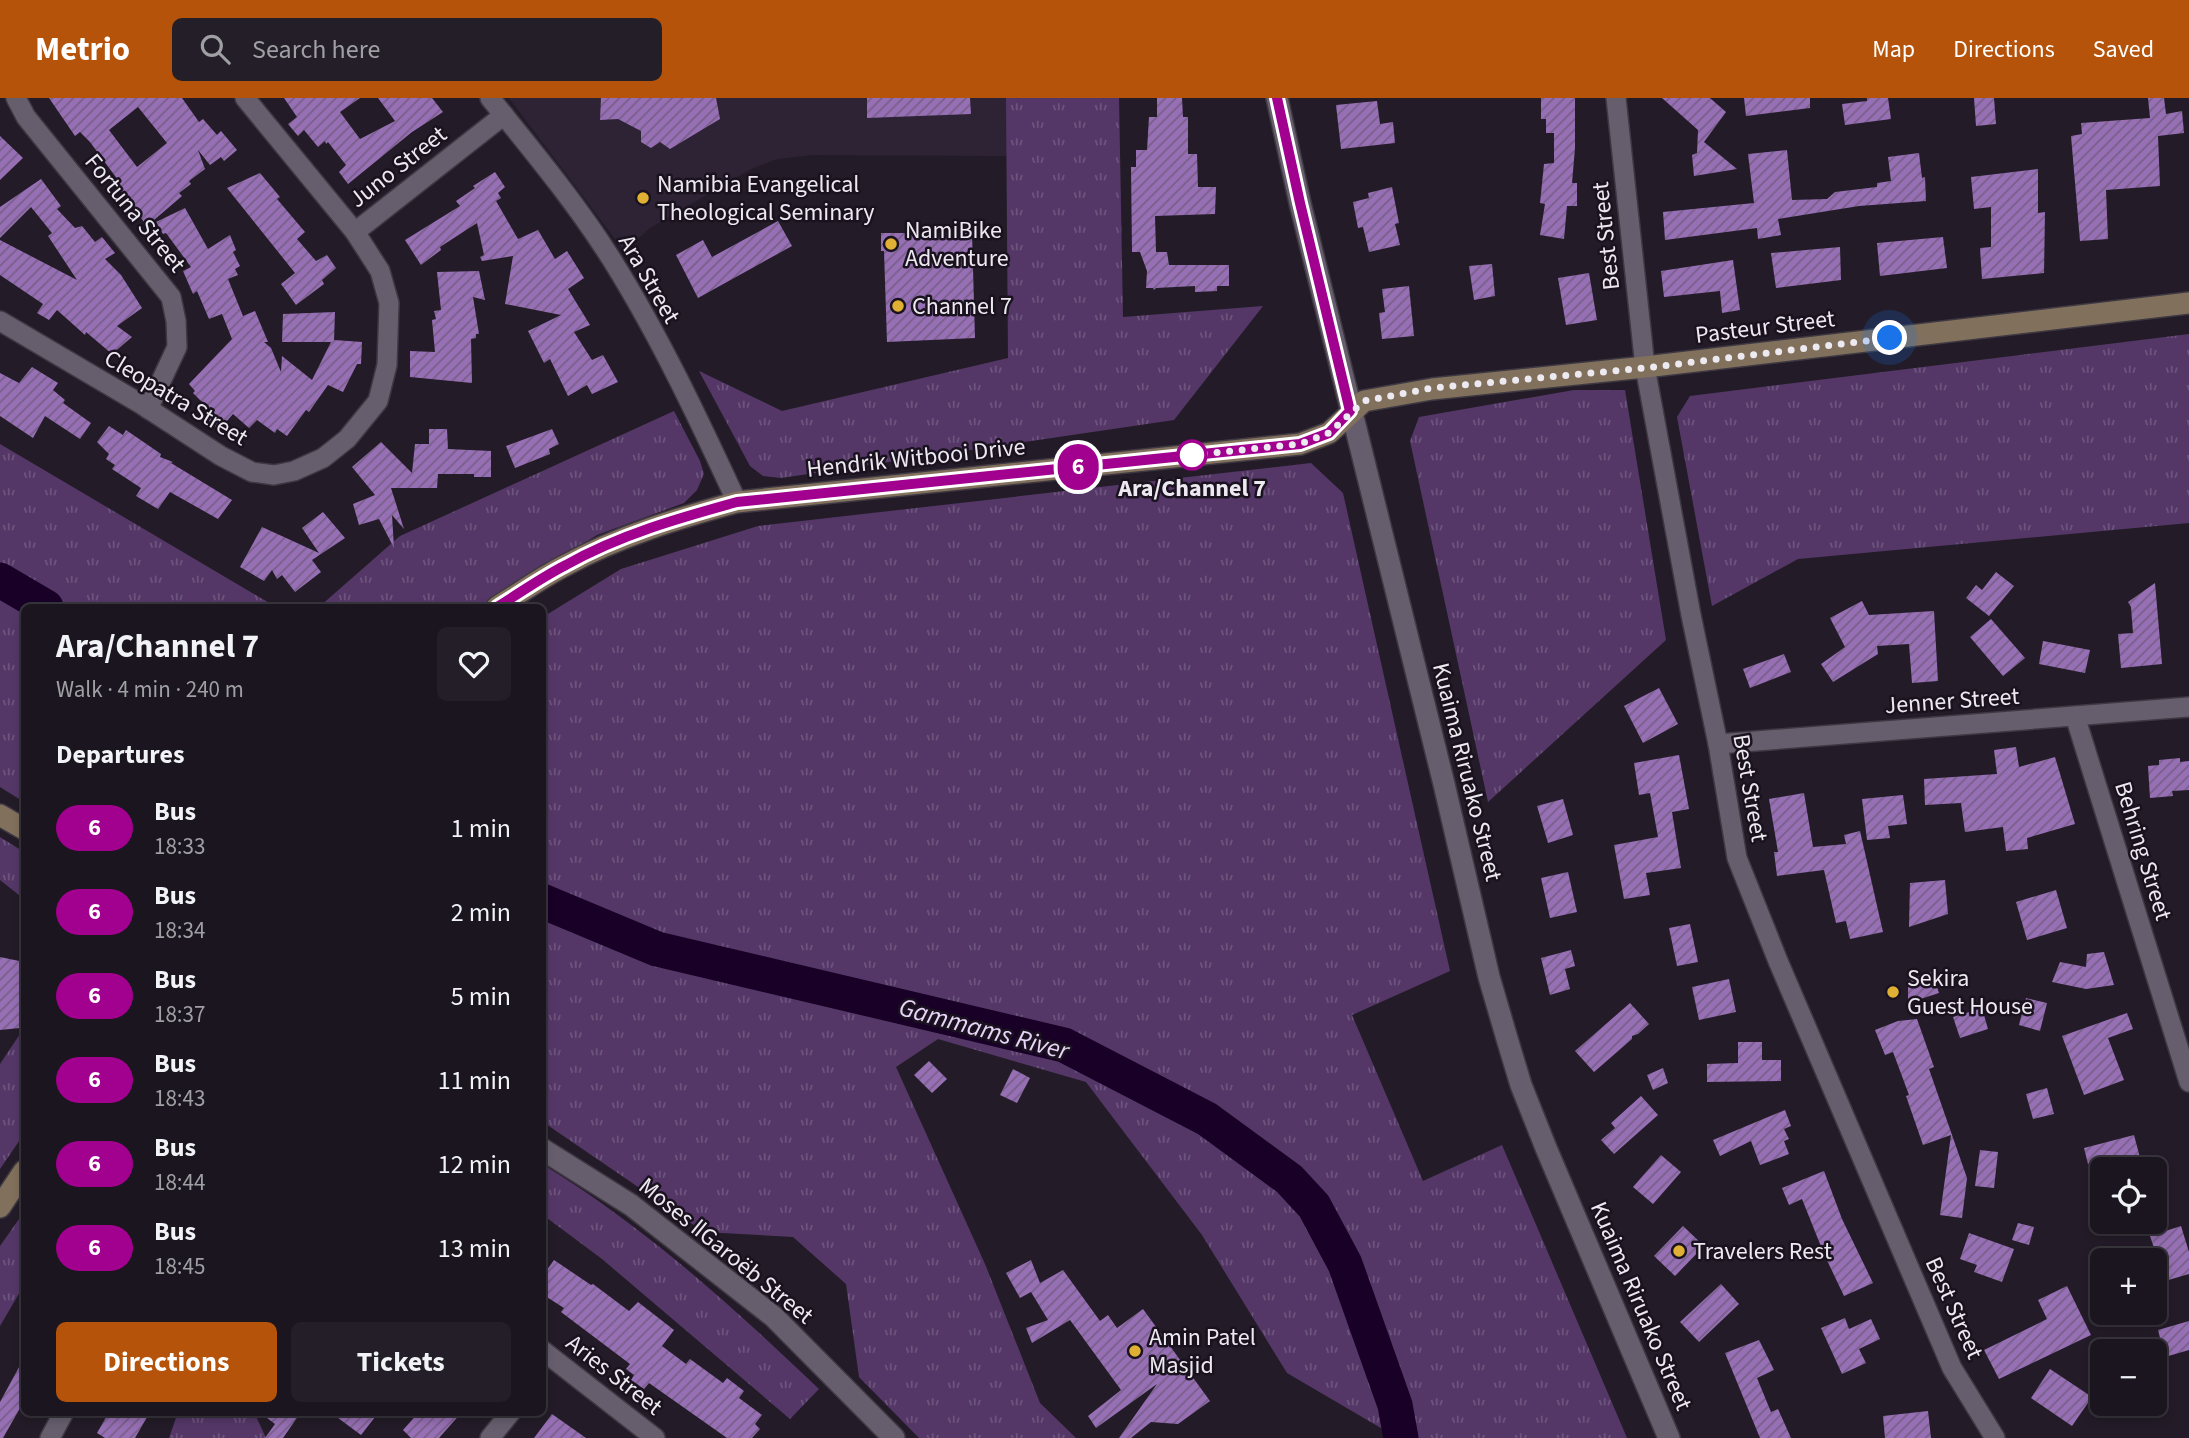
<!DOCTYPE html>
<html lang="en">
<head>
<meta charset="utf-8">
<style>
	:root { --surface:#1a151e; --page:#231e27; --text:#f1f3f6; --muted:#9f9fa4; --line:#38343c; --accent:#b45309 }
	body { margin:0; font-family:"Source Sans 3",sans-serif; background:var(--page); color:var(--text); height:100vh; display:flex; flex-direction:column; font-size:26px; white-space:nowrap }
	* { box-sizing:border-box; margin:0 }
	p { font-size:23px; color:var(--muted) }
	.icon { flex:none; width:38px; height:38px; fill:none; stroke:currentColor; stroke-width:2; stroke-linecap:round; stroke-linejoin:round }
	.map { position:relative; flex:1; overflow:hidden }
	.side { position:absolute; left:21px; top:506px; width:525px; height:812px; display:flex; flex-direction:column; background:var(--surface); border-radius:10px; box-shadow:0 4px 10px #0003,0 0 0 2px var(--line) }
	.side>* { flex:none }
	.badge { padding:0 14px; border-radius:23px; font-size:24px; line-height:46px }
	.tools { position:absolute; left:2090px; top:1059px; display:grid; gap:14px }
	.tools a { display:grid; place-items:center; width:77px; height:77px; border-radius:10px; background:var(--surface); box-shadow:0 4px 10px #0003,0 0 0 2px var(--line); font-size:35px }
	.you { position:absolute; width:35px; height:35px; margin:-18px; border:5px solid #fff; border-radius:50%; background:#1a73e8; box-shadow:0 0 0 10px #1a73e833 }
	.map>.badge { position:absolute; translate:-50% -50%; box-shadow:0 0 0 4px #fff }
	h2 { padding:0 35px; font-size:26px; line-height:63px }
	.round { display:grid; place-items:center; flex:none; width:74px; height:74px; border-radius:10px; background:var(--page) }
	.headline { display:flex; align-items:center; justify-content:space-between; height:119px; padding:0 35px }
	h1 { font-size:33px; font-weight:700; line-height:52px }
	.button { display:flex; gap:14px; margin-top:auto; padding:14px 35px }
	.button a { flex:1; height:80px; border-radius:10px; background:var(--accent); color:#fff; font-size:28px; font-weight:700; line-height:80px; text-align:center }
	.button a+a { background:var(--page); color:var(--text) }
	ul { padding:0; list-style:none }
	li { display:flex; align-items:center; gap:21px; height:84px; padding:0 35px }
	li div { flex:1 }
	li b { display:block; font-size:26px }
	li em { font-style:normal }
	li .badge { min-width:77px; font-weight:700; text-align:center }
	header { display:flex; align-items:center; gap:42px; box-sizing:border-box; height:98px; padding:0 35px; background:var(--accent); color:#fff }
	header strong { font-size:33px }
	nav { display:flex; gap:38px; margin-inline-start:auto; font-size:24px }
	.search { width:490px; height:63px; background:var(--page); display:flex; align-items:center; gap:18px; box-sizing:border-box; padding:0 24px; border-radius:10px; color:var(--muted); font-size:26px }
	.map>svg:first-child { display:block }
</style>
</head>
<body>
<header>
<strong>Metrio</strong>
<div class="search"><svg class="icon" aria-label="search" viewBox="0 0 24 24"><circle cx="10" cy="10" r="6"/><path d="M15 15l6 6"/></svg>Search here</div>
<nav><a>Map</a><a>Directions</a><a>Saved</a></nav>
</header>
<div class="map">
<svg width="2189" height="1340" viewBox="0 0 2189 1340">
	<defs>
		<pattern id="grass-tufts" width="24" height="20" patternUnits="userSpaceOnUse" patternTransform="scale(1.75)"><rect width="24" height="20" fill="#543767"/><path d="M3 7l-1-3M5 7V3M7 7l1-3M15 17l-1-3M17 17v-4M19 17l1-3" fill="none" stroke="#6d547d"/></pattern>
		<pattern id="building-hatch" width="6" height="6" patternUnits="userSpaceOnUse" patternTransform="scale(1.75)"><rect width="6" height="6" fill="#976fb4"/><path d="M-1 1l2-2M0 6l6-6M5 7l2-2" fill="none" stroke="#775f89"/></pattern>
	</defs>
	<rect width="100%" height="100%" fill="#231c28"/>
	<polygon fill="#2d2335" points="509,0 1006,0 1008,58 812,57 777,61 751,71 650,130 624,153"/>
	<g fill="url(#grass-tufts)">
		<polygon points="1006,0 1119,0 1123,219 1263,208 1174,322 781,380 763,378 750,368 699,273 782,313 1008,260"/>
		<polygon points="2189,236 2189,425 1798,461 1712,508 1677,319 1690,298"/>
		<polygon points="1574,292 1625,292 1666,542 1488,704 1410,343 1419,319"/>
		<polygon points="674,313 700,363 704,376 697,392 684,405 597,437 481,509 319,509 400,438"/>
		<polygon points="0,346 276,509 24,509 24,704 0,689"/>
		<polygon points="1311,365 1343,395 1450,873 1352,917 1423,1083 1502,1047 1627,1340 1398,1340 1287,1275 1202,1137 1086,984 938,941 896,969 985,1166 1040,1305 1076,1340 919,1340 859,1279 846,1186 793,1139 704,1134 543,1024 543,519 621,471 758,428"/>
		<polygon points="0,739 24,754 24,801 0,782"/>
		<polygon points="24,930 24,1036 0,1071 0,966"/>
		<path d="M542 1066C644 1128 733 1209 819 1291L790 1321 602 1161 543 1117Z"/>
		<polygon points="24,1114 24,1187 0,1228 0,1148"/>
		<polygon points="178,1314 254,1314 266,1340 169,1340"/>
	</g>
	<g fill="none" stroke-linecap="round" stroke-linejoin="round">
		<g stroke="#180027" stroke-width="35">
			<polyline points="0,482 46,509"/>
			<polyline points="542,803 657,851 1064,947 1207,1021 1289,1081 1314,1108 1345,1166 1395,1307 1401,1340"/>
		</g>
	</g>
	<g fill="url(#building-hatch)" fill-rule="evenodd">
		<path d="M49 0H182L199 24 203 21 217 37 221 33 237 52 224 63 221 59 210 67 198 52 205 71 189 83 191 86 179 95 182 98 147 128 114 84 118 82 90 44 80 34 75 38ZM138 9 167 45 137 69 109 32Z"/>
		<polygon points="284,0 360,0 340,14 360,41 395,23 378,0 432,0 443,14 412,34 348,86 339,74 346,67 328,44 326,46 325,43 318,49 304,32 298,38 288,26 297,19"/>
		<polygon points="601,0 716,0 720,21 670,51 660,44 651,50 641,44 641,33 618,21 600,22"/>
		<polygon points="867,0 970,0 971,16 867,20"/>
		<polygon points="1157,0 1182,0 1183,19 1188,19 1188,56 1197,56 1198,89 1216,89 1215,116 1155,118 1156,154 1167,154 1169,167 1229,167 1229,188 1217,188 1217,193 1195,194 1195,188 1156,190 1154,192 1153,190 1146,190 1147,173 1140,154 1132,154 1131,69 1136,69 1136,52 1147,52 1149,19 1157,19"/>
		<polygon points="1541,0 1575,0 1575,50 1572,85 1577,85 1577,108 1567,108 1564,141 1540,137 1545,106 1540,105 1544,66 1554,65 1554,35 1546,35 1546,21 1541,21"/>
		<polygon points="1662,0 1710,0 1726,14 1704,44 1737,71 1694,78 1692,57 1697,55 1698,32"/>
		<polygon points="1744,0 1810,0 1810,10 1746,18"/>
		<polygon points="1867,0 1888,0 1891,21 1845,27 1842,6 1867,3"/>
		<polygon points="1974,0 1994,0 1996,26 1976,28"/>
		<polygon points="2148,0 2164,0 2166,16 2182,13 2184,35 2158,38 2160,88 2106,92 2108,141 2080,143 2071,38 2082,36 2081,25 2150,20"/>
		<polygon points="1377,3 1380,26 1393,24 1395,45 1341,51 1336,7"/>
		<polygon points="0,38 23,60 0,82"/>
		<polygon points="1787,52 1792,102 1827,101 1835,94 1877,89 1877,85 1891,83 1888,59 1919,55 1922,80 1925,79 1926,103 1859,108 1778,121 1781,137 1758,141 1757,130 1665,142 1663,114 1754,105 1748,56"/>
		<polygon points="2038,71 2038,115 2045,114 2044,175 1982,181 1980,150 1991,149 1991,109 1974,111 1971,79"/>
		<polygon points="495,74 505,89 498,95 501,100 496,103 518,141 538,132 555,161 567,153 584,180 568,191 590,227 574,234 592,262 603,257 618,284 592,296 587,287 568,298 550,261 544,265 528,233 561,217 505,206 513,158 482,163 480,159 484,157 477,125 440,149 441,152 421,167 405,142 460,108 456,103 475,90 473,88"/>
		<polygon points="260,75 280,99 277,101 305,134 297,141 316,163 327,157 336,170 322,182 324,186 296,207 281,186 295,175 227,90"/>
		<polygon points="41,81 61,108 57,111 75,130 82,128 95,144 102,139 115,155 105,161 121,177 142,210 117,228 132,239 112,256 86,234 85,237 57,212 49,222 37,215 43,206 0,177 0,142 77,182 48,138 52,135 31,109 0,140 0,109"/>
		<polygon points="1392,89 1399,125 1395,126 1400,147 1369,154 1363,129 1358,130 1353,104 1369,100 1368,95"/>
		<polygon points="185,110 208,151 230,137 236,152 233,154 240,168 235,171 238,177 228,181 243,218 255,213 268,244 264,244 271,250 281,274 282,258 312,282 331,244 282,244 283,216 335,214 334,242 362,244 361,266 357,266 343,294 328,287 309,314 306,312 287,338 277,331 275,335 257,322 249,330 233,316 219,332 207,321 213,315 193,295 195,293 189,286 232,241 222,216 209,221 197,193 193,196 183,173 191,169 166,135 163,136 156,124"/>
		<polygon points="778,123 792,148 698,200 676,157 703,142 712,159"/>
		<polygon points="881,135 972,135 975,240 887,244 884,153 881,153"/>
		<polygon points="1943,139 1947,170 1880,178 1877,145"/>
		<polygon points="1840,149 1841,182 1776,190 1771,155"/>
		<polygon points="1733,162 1740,212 1722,215 1720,193 1664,199 1661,173"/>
		<polygon points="1492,166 1495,198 1474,202 1469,168"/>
		<polygon points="479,173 485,202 473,199 479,236 476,236 476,240 471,241 472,285 410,279 410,253 435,254 432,222 436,221 434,213 441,212 437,174"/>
		<polygon points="1589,175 1597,222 1566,227 1558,180"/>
		<polygon points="1409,188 1414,238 1382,241 1379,215 1385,214 1382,191"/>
		<polygon points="32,269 58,285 53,292 65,302 63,305 91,325 80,341 45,318 33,340 0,318 0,275 19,285"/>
		<polygon points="109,328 123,337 126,332 161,356 160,359 173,364 171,365 232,402 218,421 170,394 158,411 136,398 141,390 112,371 115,367 106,361 109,356 97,344"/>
		<polygon points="429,331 447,331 448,351 491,353 491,379 474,379 474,376 438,376 437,390 391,390 404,431 392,417 394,450 379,421 359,427 353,406 375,397 352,369 381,344 412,375 415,346 429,346"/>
		<polygon points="552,331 559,346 549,351 550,356 515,370 506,348"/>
		<polygon points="323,414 345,440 312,462 321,474 295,494 282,477 277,481 272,472 264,483 240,469 262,429 319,455 302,430"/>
		<polygon points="1996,474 2014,488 1989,518 1966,500 1976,487 1982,492"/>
		<polygon points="2155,485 2162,566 2121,570 2118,536 2133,535 2131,509 2128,504"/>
		<polygon points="1862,503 1869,517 1934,513 1938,583 1912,585 1909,546 1877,548 1878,556 1833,584 1821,566 1845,549 1830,520"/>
		<polygon points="1991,521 2025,560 2003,578 1970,539"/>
		<polygon points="2043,543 2090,552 2085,575 2039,566"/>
		<polygon points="1784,556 1791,574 1750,590 1743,571"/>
		<polygon points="1659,590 1678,626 1643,645 1624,608"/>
		<polygon points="2016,649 2019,669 2055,659 2075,726 2027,740 2028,751 2006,753 2003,729 1965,734 1961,705 1925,707 1924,681 1997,676 1994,652"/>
		<polygon points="1679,657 1689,711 1672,714 1681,770 1646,775 1650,797 1624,801 1614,747 1658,739 1650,695 1639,697 1634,665"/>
		<polygon points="2180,660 2180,664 2189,663 2189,692 2172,693 2173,698 2150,700 2148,668 2159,667 2159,662"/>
		<polygon points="1804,695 1813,749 1846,746 1844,737 1860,733 1883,834 1850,841 1846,823 1836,825 1824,772 1777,778 1774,754 1778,754 1769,701"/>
		<polygon points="1903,697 1907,726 1888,728 1890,740 1867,742 1862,701"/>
		<polygon points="1563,701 1573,737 1548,745 1537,708"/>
		<polygon points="1568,774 1577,814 1550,820 1541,780"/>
		<polygon points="1945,782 1948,816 1909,829 1910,785"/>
		<polygon points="2056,792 2067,830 2027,842 2016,804"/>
		<polygon points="1690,826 1698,864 1677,868 1669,830"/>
		<polygon points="1571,852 1575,868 1565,871 1570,891 1550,897 1541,860"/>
		<polygon points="2104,854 2114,887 2086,891 2052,884 2060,864 2086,869 2087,856"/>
		<polygon points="0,859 24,864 24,923 20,930 0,932"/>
		<polygon points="1932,874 1939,895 1908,905 1908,882"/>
		<polygon points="1729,881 1736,914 1699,922 1692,889"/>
		<polygon points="2026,900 2047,905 2040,933 2019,927"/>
		<polygon points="1630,905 1649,926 1638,936 1632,938 1632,941 1594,974 1575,953"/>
		<polygon points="1982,910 1988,931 1960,940 1953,919"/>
		<polygon points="2127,915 2133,931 2108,940 2124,982 2084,997 2062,938"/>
		<polygon points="1917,921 1934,969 1929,971 1967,1080 1962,1120 1940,1117 1951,1037 1923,1047 1906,998 1909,997 1893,954 1885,957 1875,932 1898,923"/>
		<polygon points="1738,944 1762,944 1762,962 1781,962 1781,983 1707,984 1707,966 1738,965"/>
		<polygon points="929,963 947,981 932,995 914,977"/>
		<polygon points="1663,970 1668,985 1653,992 1647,977"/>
		<polygon points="1013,971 1030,980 1017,1005 1000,997"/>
		<polygon points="2047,990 2054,1016 2033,1021 2026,996"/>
		<polygon points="1641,998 1658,1017 1614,1056 1601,1042 1615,1030 1611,1025"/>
		<polygon points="1785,1012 1791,1028 1784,1031 1789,1041 1784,1043 1789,1056 1760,1067 1751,1043 1720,1058 1713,1042"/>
		<polygon points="2134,1037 2143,1071 2118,1071 2115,1059 2088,1066 2084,1050"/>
		<polygon points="1980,1052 1998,1054 1994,1090 1975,1088"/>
		<polygon points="1661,1057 1681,1074 1653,1106 1633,1089"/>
		<polygon points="1824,1073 1842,1121 1873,1185 1844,1198 1824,1156 1802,1101 1789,1107 1782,1090"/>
		<polygon points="2018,1125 2034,1129 2029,1147 2012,1142"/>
		<polygon points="1683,1128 1704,1148 1675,1178 1654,1158"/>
		<polygon points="2181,1128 2189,1154 2189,1176 2165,1183 2150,1138"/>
		<polygon points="1969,1135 2014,1151 2002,1184 1974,1174 1977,1167 1960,1161"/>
		<polygon points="554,1162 591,1187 593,1186 629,1213 638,1204 674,1232 662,1248 686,1266 690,1261 723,1285 727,1280 744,1293 739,1300 762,1317 755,1326 760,1331 752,1340 727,1340 649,1285 644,1291 631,1282 634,1277 626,1271 630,1266 561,1214 564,1210 542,1196 542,1179"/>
		<polygon points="1031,1162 1040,1185 1063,1172 1100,1223 1108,1217 1117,1230 1143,1211 1210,1303 1178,1326 1151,1324 1131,1340 1119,1340 1157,1286 1096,1330 1088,1318 1121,1292 1070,1222 1032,1245 1026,1230 1048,1222 1031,1194 1020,1200 1006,1175"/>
		<polygon points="1721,1186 1739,1206 1699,1244 1680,1224"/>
		<polygon points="2067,1188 2091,1237 1999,1281 1984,1252 2047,1221 2038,1202"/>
		<polygon points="1845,1220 1849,1231 1871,1221 1880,1241 1859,1251 1866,1265 1842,1276 1821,1230"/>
		<polygon points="2189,1223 2189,1252 2165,1259 2158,1232"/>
		<polygon points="1759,1242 1774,1272 1757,1280 1771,1314 1778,1311 1791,1340 1760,1340 1725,1255"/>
		<polygon points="24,1260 24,1303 3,1340 0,1340 0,1304"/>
		<polygon points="2050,1271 2092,1299 2072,1328 2031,1300"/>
		<polygon points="1928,1313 1931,1340 1885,1340 1883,1318"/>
		<polygon points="109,1314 150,1314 135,1340 105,1340 97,1335"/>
		<polygon points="259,1314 301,1314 283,1340 265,1340 275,1326"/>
		<polygon points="330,1314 379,1314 361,1337"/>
		<polygon points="419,1314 462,1314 439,1340 411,1340 403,1332"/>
		<polygon points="552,1316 586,1340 534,1340"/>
	</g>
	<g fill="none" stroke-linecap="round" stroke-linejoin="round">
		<defs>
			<g id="minor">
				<polyline points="16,0 26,19 171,199 176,223 177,249 148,311"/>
				<path d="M490 0C532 52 576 105 612 162 660 239 699 322 737 404"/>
				<polyline points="1616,0 1645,269 1691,517 1718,646 1737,760 1778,863 1952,1270 1995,1340"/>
				<polyline points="355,134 504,17"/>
				<polyline points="0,223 141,306 221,358 252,374 274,377 294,373 323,360 347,341 378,303 387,267 389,205 380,173 355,134 245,0"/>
				<polyline points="2075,618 2189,984"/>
				<polyline points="1718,646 2189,609"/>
				<polyline points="542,1252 655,1340"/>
				<polyline points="50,1340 64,1314"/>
				<polyline points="490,1340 511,1314"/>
			</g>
			<g id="tertiary">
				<polyline points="1277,0 1300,105 1444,686 1489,879 1508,944 1521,987 1546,1050 1669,1340"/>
				<polyline points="542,1051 631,1107 774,1219 894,1340"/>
			</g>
			<g id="secondary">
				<path d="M497 509C520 495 542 479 566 467 619 438 679 420 737 404L1300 346 1329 335 1364 303 1432 291 1645 269 2189 205"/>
				<polyline points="0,717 24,731"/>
				<polyline points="0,1109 24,1073"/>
			</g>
		</defs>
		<use href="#minor" stroke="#3e3842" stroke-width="22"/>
		<use href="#tertiary" stroke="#3e3842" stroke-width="24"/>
		<use href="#secondary" stroke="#3e3842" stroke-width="24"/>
		<use href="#minor" stroke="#665e6d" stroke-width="19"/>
		<use href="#tertiary" stroke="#665e6d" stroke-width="21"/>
		<use href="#secondary" stroke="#81705c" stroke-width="21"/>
	</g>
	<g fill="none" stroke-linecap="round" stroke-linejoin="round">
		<defs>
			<path id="line" d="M497 509C520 495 542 479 566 467 619 437 679 420 737 404L1300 346 1329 335 1350 313 1300 105 1277 0"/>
		</defs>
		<use href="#line" stroke="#fff" stroke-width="16"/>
		<use href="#line" stroke="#a2008e" stroke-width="10"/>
		<polyline stroke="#ede9f1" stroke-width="7" stroke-dasharray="0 12.6" points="1192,357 1300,346 1329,335 1364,303 1432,290 1645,270 1890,240"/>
	</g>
	<g fill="#dfb034" stroke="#1a131f" stroke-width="2.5">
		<circle cx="643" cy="100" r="7"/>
		<circle cx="891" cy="146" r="7"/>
		<circle cx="898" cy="208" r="7"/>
		<circle cx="1893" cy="894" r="7"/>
		<circle cx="1679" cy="1153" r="7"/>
		<circle cx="1135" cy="1253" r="7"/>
	</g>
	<circle fill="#fff" stroke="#a2008e" stroke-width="3.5" cx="1192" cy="357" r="14"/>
	<g text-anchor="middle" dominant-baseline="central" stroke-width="5" stroke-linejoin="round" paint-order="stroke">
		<g font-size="24" fill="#ede9f1" stroke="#1a131f">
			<text transform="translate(398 69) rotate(-38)">Juno Street</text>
			<text transform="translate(135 115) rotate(51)">Fortuna Street</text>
			<text transform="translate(1606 138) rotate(-96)">Best Street</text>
			<text transform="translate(649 181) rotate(60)">Ara Street</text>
			<text transform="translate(1765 229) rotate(-7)">Pasteur Street</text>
			<text transform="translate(176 300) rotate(31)">Cleopatra Street</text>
			<text transform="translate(916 360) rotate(-6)">Hendrik Witbooi Drive</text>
			<text transform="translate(1952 603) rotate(-4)">Jenner Street</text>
			<text transform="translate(1467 674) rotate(76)">Kuaima Riruako Street</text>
			<text transform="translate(1750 690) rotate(80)">Best Street</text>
			<text transform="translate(2143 753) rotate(73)">Behring Street</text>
			<text transform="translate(726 1153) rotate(39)">Moses ǁGaroëb Street</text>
			<text transform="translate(1641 1208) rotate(67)">Kuaima Riruako Street</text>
			<text transform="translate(1954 1210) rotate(66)">Best Street</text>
			<text transform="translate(614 1277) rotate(38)">Aries Street</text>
		</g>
		<g font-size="24" fill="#ede9f1" stroke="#1a131f" text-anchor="start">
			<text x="657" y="86">Namibia Evangelical<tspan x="657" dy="28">Theological Seminary</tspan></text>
			<text x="905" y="132">NamiBike<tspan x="905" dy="28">Adventure</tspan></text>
			<text x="912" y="208">Channel 7</text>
			<text x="1907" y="880">Sekira<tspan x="1907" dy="28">Guest House</tspan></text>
			<text x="1693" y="1153">Travelers Rest</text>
			<text x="1149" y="1239">Amin Patel<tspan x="1149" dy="28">Masjid</tspan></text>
		</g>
		<g font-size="24" font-weight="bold" fill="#ede9f1" stroke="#1a131f">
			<text x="1192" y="390">Ara/Channel 7</text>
		</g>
		<g font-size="26" font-style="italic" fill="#e9d4fa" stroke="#1a131f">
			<text transform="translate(984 931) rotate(15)">Gammams River</text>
		</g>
	</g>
</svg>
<div class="tools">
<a><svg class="icon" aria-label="locate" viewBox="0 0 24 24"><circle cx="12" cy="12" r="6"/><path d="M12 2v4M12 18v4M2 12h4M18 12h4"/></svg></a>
<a>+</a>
<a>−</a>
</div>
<div class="you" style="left:1890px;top:240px"></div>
<b class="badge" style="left:1078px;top:369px;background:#a2008e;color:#fff">6</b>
<section class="side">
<div class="headline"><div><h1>Ara/Channel 7</h1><p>Walk · 4 min · 240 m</p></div><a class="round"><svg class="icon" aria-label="heart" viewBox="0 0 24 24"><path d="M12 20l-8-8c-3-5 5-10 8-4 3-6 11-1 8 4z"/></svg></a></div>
<h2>Departures</h2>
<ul>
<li><span class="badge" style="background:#a2008e;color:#fff">6</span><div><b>Bus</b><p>18:33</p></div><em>1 min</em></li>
<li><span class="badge" style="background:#a2008e;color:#fff">6</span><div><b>Bus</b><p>18:34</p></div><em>2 min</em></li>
<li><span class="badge" style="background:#a2008e;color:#fff">6</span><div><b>Bus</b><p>18:37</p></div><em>5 min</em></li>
<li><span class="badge" style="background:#a2008e;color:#fff">6</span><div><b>Bus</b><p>18:43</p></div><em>11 min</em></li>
<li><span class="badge" style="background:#a2008e;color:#fff">6</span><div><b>Bus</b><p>18:44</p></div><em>12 min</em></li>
<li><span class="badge" style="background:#a2008e;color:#fff">6</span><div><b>Bus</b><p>18:45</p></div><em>13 min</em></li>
</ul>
<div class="button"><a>Directions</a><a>Tickets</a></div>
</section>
</div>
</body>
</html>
